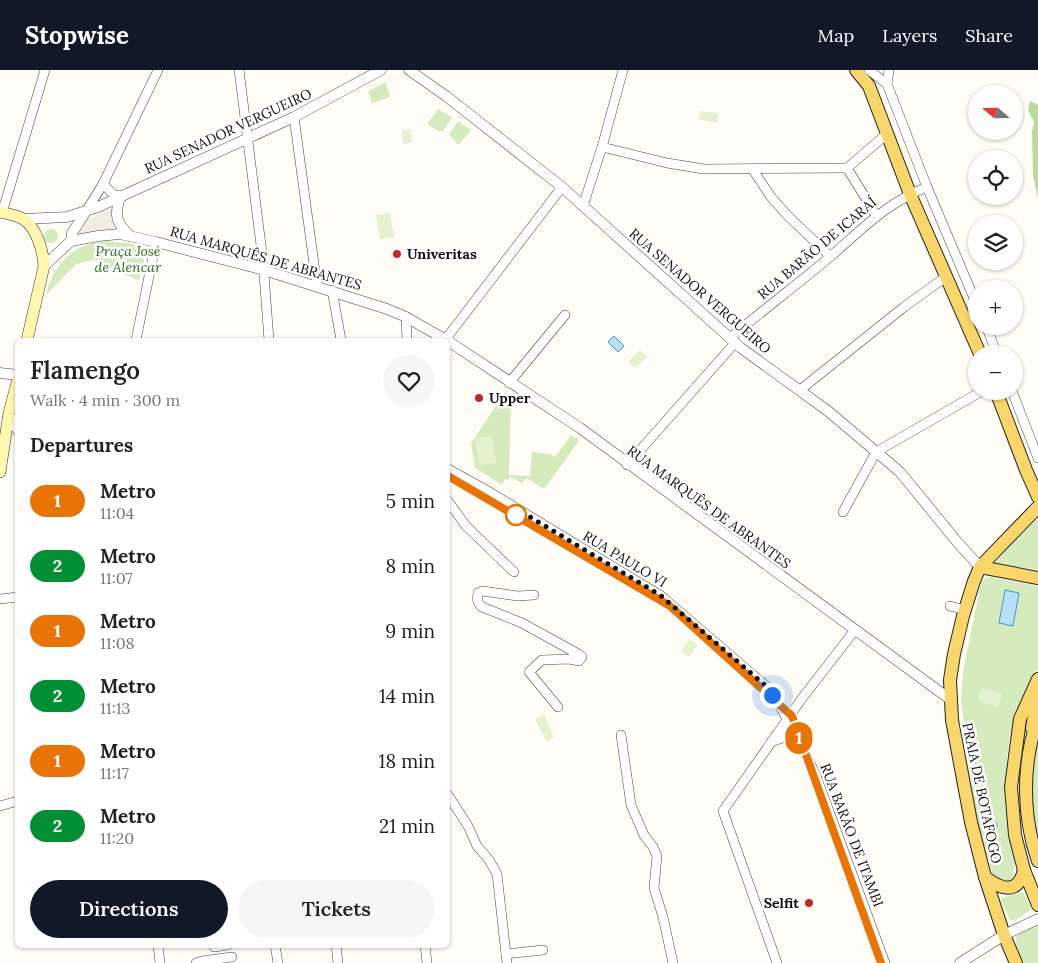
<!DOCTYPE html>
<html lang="en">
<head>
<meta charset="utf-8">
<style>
	:root { --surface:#fff; --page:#f6f6f6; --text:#222; --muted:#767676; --accent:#111827 }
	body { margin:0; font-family:Lora,serif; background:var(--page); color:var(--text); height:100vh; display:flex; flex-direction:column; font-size:19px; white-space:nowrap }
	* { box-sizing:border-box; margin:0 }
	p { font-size:16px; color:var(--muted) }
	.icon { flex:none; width:28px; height:28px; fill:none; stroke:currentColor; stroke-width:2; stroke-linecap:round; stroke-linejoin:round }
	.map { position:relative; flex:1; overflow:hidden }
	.details { position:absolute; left:15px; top:268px; width:435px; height:610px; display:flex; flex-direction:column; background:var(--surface); border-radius:8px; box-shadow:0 1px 4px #0004 }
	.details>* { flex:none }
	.badge { padding:0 10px; border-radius:16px; font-size:18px; line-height:32px }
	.needle { width:32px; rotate:290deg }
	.controls { position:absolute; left:968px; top:15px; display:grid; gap:10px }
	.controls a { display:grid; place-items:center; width:55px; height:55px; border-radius:50%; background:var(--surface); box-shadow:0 1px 4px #0004; font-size:25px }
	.you { position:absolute; width:25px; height:25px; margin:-12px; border:4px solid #fff; border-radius:50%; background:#1a73e8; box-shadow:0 0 0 8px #1a73e833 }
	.map>.badge { position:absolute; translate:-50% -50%; box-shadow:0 0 0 2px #fff }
	h2 { padding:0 15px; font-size:19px; line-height:45px }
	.round { display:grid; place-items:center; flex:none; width:52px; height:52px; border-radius:26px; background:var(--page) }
	.headline { display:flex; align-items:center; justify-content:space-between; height:85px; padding:0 15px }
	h1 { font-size:24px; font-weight:600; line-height:38px }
	.primary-button { display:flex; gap:10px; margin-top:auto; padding:10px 15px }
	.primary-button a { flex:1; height:58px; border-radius:30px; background:var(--accent); color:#fff; font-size:20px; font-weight:600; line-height:58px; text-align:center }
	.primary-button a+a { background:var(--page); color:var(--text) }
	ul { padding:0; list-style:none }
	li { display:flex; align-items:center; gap:15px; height:65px; padding:0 15px }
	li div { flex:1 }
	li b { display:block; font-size:19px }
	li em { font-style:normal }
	li .badge { min-width:55px; font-weight:700; text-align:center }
	header { display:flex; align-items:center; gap:30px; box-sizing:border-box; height:70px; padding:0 25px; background:var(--accent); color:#fff }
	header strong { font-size:24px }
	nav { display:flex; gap:28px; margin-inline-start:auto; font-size:18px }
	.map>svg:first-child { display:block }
</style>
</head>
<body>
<header>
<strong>Stopwise</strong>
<nav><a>Map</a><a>Layers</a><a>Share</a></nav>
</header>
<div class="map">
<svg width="1038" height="893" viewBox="0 0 1038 893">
	<rect width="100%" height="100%" fill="#fffdf5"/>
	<g fill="#d5ebbd">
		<polygon points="386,12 390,27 372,33 368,21"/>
		<polygon points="438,39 452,47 452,48 443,61 438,61 428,55 428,53"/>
		<polygon points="458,51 470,59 471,61 458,75 449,64"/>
		<circle cx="51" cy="166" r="7"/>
		<path d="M105 171 129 173 146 179 143 197 139 210 112 200 94 190 76 194 47 224C46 219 49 215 51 210 62 185 79 174 105 171Z"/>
		<polygon points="505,322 511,326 509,405 530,406 532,382 550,384 555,387 571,365 579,371 544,419 526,408 522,413 510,407 508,410 505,409 502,415 475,398 471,373"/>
		<polygon points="1038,449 1038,500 995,493 1034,450"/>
		<polygon points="990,507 1038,516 1038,599 1019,636 1010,666 1007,688 1007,730 1015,790 1013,807 1009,813 994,808 983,776 974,734 961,631 963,601 981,513 985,508"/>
		<path d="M1038 665V770C1028 737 1030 698 1038 665Z"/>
		<polygon points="1023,822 1030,835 1030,840 1015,851 1010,850 1001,831 1001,828"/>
		<path d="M1038 854V893H1024C1012 865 1010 867 1038 854Z"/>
	</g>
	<polygon fill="#b9dc9c" points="1030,31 1038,35 1038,129 1033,106 1032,61 1034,52 1028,40"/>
	<g fill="#e6f2cf">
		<polygon points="700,41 718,43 717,52 699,50"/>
		<polygon points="402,60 411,60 412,73 403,74"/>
		<polygon points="390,143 394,167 380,169 376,145"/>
		<polygon points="640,280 647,287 635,298 628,291"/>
		<polygon points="492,366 496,393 479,395 475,368"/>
		<polygon points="690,569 698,575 689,587 681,581"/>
		<polygon points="982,618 1002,624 998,637 978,631"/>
		<polygon points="544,645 554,667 546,671 535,649"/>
	</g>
	<polygon fill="#f1ede2" points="110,139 113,139 117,159 76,167 88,149"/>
	<g fill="#b9e0f7" stroke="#3f96cf">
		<polygon points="614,266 624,276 618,282 608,272"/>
		<polygon points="1005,520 1019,523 1013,556 999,553"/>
		<circle cx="991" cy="756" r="6"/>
	</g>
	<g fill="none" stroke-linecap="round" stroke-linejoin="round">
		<defs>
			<g id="minor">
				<polyline points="239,0 263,191 269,270"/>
				<polyline points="869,0 887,14 927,117 976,233"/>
				<polyline points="887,14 889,0"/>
				<polyline points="294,47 317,216"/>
				<polyline points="602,77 667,93 704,99 847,98"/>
				<polyline points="847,98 876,145"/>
				<polyline points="847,98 888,63"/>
				<polyline points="753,100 771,127 788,146 830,186"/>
				<polyline points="103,114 114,125 123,126"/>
				<polyline points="583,136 602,77 623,0"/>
				<polyline points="2,143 45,0"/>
				<polyline points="85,143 103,114 158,0"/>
				<polyline points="332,220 341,270"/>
				<polyline points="406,247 407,270"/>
				<polyline points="986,256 997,284"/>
				<path d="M730 268C763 240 798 214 831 186 862 159 888 132 927 117"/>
				<polyline points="136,270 156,172"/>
				<polyline points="445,270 562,117"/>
				<polyline points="509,313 565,245"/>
				<polyline points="800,320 904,237 947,206"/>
				<polyline points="1012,321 1038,388"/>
				<polyline points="9,343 18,362"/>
				<polyline points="627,395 735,273"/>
				<polyline points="448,399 488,421 660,525 766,616 779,634 815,703 885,893"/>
				<polyline points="448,431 466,456 514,502"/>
				<polyline points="843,442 876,382 982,321"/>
				<path d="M534 525 518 526 482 521 478 523C477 529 477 533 482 537L522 553 580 585 582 587 579 591 569 589 542 590 529 602 558 637"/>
				<polyline points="0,529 18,527"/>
				<polyline points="950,536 965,540"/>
				<polyline points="621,665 631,735 644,765 653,777 657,786 654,818 663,847 673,893"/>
				<polyline points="771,672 795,663"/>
				<polyline points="448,725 468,756 477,776 489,790 497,804 507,893"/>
				<polyline points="0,736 18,731"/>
				<polyline points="158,875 160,893"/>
				<polyline points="275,875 278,893"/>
				<polyline points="336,875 338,893"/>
				<polyline points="425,875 427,893"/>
				<polyline points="214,877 228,875"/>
				<polyline points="506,884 543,880"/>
				<polyline points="196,893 202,891 232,887"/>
				<polyline points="777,893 723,741 803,627 855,560"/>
			</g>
			<g id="tertiary">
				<polyline points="409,0 446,26 562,117 741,278 828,341 900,402 958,473 980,497"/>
				<path d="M120 127C114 146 116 152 130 166"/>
				<polyline points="24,149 67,147 98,137 294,47 381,0"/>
				<polyline points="71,171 98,166 120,164 156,172 264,200 387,239 406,247 446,270"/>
				<polyline points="44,196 71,171 72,163 85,143"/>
				<polyline points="448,271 580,358 951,630"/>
				<polyline points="0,303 18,305"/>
				<polyline points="960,893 1004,865 1038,849"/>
			</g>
			<g id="secondary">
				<path d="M0 142C7 144 17 145 23 149 37 158 43 181 44 196L27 270"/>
				<polyline points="0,402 9,343 18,309"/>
			</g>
			<g id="primary">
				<polyline points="856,0 869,16 910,124 980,284"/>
				<polyline points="996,321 1026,400 1038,427"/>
				<polyline points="980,497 1038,508"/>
				<polyline points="1038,609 1020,649 1011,717 1015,765 1024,800 1038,835"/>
				<path d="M1038 648C1022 693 1022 746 1038 791"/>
				<polyline points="1032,658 1038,623"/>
				<path d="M985 807C1000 819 1018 826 1024 800"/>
				<polyline points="1016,893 1004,865 985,807 971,752 952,650 950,610 954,584 963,546 974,511 980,497 1038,437"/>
			</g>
		</defs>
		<use href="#minor" stroke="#444" stroke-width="10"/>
		<use href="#tertiary" stroke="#444" stroke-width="11"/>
		<use href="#secondary" stroke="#333" stroke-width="12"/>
		<use href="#primary" stroke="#222" stroke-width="14"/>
		<use href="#minor" stroke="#fff" stroke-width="9"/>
		<use href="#tertiary" stroke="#fff" stroke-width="10"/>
		<use href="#secondary" stroke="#fff6b0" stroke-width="11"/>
		<use href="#primary" stroke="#f9d66b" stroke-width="12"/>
	</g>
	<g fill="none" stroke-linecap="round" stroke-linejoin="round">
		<defs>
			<polyline id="line" points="448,406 670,536 792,646 881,893"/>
		</defs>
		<use href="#line" stroke="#fff" stroke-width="11"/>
		<use href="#line" stroke="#e77405" stroke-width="8"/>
		<polyline stroke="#111" stroke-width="5" stroke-dasharray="0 9" points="516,445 520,441 660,525 766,616 772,625"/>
	</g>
	<g fill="#c4262e" stroke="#fff" stroke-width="2">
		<circle cx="397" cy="184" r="5"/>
		<circle cx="479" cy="328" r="5"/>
		<circle cx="809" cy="833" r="5"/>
	</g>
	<circle fill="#fff" stroke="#e77405" stroke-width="2.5" cx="516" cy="445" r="10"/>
	<g text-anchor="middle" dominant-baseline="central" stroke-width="5" stroke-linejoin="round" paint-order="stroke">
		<g font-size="14" fill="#111" stroke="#fff">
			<text transform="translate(228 61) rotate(-25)">RUA SENADOR VERGUEIRO</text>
			<text transform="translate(817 178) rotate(-40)">RUA BARÃO DE ICARAÍ</text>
			<text transform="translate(266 188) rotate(16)">RUA MARQUÊS DE ABRANTES</text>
			<text transform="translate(700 221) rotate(41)">RUA SENADOR VERGUEIRO</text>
			<text transform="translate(709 437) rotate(36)">RUA MARQUÊS DE ABRANTES</text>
			<text transform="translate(625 489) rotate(31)">RUA PAULO VI</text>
			<text transform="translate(982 723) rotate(78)">PRAIA DE BOTAFOGO</text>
			<text transform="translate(852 765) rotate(69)">RUA BARÃO DE ITAMBI</text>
		</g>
		<g font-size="14" font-style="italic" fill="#2f6b1f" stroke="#fff">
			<text x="128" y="181">Praça José<tspan x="128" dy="16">de Alencar</tspan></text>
		</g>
		<g font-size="14" font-weight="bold" fill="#111" stroke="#fff" text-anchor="start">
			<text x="407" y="184">Univeritas</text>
			<text x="489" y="328">Upper</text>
			<text x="799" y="833" text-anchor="end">Selfit</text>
		</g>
	</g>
</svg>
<div class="controls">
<a><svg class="needle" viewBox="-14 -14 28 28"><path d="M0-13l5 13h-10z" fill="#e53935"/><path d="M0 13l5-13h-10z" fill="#767676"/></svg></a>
<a><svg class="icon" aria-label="locate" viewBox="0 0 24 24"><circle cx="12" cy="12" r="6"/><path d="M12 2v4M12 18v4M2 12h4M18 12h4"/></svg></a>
<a><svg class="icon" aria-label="layers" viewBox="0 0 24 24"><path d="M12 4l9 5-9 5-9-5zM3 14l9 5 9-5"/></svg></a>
<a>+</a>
<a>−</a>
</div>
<div class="you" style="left:772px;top:625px"></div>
<b class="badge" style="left:799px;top:668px;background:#e77405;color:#fff">1</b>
<section class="details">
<div class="headline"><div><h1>Flamengo</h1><p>Walk · 4 min · 300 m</p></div><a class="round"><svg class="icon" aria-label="heart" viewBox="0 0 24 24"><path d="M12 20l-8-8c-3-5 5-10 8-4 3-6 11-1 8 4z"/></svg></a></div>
<h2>Departures</h2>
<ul>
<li><span class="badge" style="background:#e77405;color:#fff">1</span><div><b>Metro</b><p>11:04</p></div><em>5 min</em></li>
<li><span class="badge" style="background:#028f34;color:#fff">2</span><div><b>Metro</b><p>11:07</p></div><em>8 min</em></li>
<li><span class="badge" style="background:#e77405;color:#fff">1</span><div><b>Metro</b><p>11:08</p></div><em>9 min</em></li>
<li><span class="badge" style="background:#028f34;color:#fff">2</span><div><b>Metro</b><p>11:13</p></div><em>14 min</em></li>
<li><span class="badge" style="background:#e77405;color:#fff">1</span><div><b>Metro</b><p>11:17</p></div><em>18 min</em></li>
<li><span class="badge" style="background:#028f34;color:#fff">2</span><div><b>Metro</b><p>11:20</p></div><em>21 min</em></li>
</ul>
<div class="primary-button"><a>Directions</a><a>Tickets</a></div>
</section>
</div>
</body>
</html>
